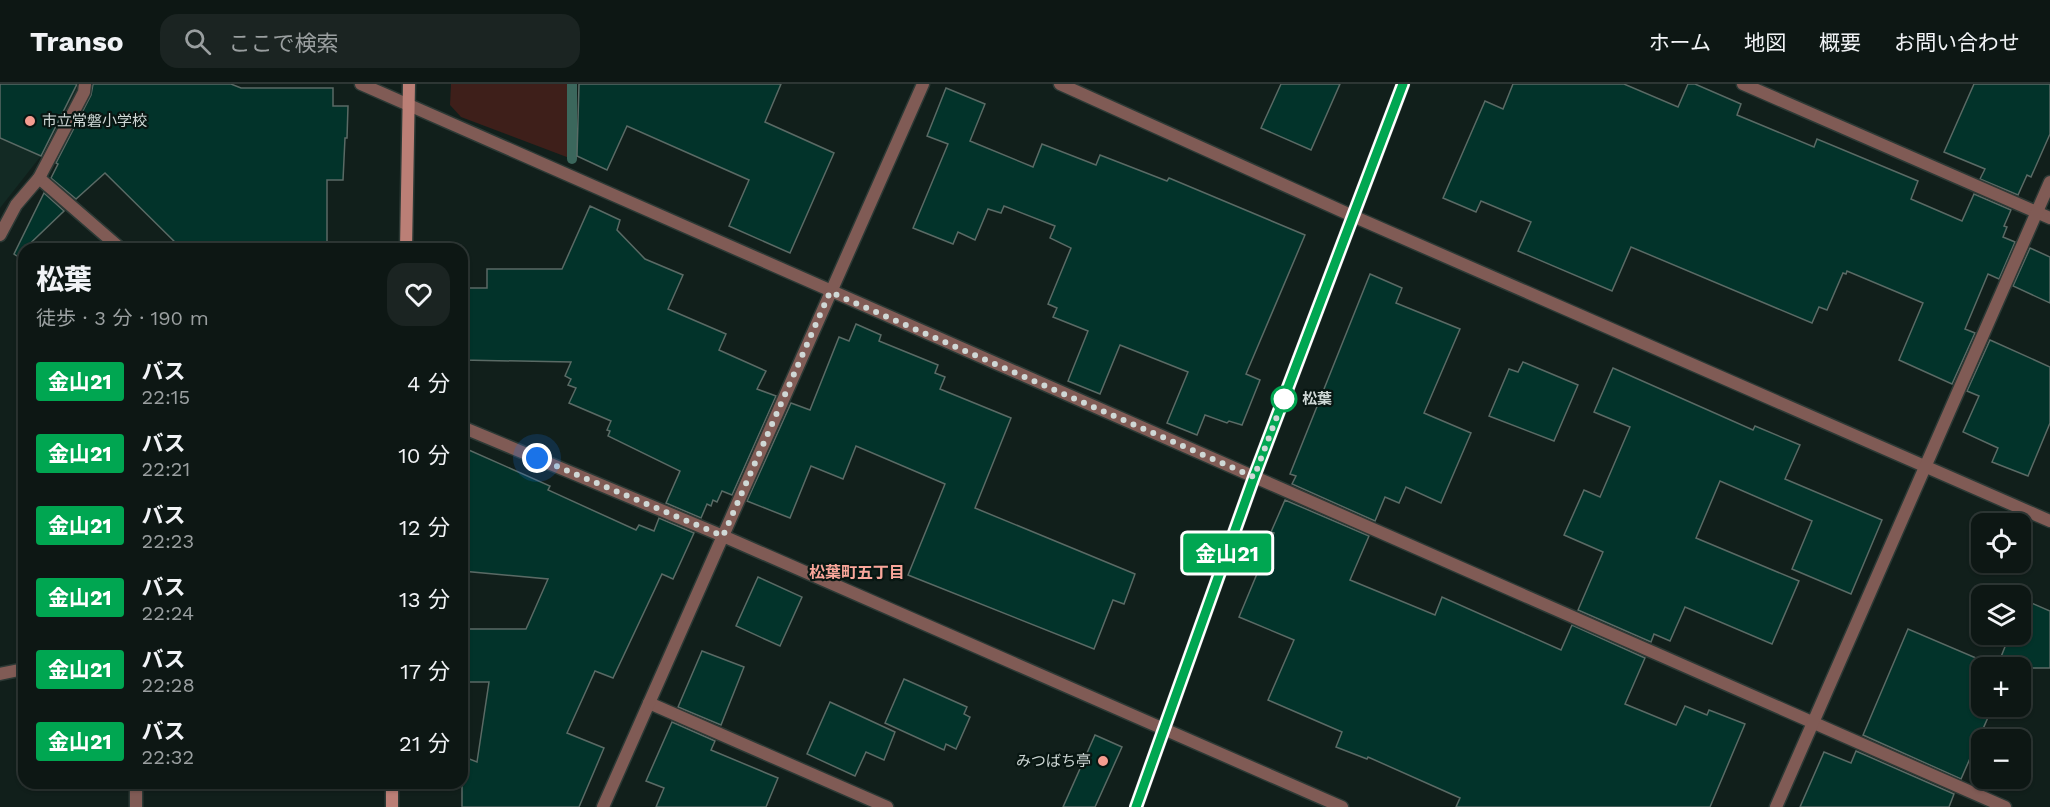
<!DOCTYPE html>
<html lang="ja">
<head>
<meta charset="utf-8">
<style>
	:root { --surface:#0d1714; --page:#1b2422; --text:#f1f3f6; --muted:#9a9fa0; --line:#2d3634 }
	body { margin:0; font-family:"Work Sans","Noto Sans JP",sans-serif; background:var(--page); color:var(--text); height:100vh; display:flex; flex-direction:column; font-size:22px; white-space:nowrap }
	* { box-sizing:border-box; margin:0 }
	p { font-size:20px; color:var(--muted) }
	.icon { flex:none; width:33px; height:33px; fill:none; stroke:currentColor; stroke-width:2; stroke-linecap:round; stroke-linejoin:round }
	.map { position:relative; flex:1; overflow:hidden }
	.sheet { position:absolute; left:18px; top:159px; width:450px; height:546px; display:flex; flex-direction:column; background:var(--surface); border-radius:18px; box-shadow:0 2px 4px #0004,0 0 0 2px var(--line) }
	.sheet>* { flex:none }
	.badge { padding:0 12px; border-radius:4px; font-size:21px; line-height:39px }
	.fabs { position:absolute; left:1971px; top:429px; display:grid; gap:12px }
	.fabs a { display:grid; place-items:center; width:60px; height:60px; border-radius:12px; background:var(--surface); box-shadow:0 2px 4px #0004,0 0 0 2px var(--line); font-size:30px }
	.you { position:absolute; width:30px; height:30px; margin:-15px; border:4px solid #fff; border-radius:50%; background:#1a73e8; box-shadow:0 0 0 9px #1a73e833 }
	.map>.badge { position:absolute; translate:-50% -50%; box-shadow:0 0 0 3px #fff }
	.round { display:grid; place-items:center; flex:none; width:63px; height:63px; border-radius:18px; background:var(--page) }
	.head { display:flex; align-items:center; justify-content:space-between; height:102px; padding:0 18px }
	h1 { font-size:28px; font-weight:800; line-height:45px }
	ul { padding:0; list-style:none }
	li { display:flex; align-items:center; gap:18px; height:72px; padding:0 18px }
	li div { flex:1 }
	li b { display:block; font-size:22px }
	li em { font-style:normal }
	li .badge { min-width:66px; font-weight:700; text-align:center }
	header { display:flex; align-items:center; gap:36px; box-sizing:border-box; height:84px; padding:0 30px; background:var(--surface); border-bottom:2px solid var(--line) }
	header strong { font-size:28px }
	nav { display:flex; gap:33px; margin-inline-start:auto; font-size:21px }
	.search { width:420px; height:54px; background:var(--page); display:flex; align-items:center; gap:15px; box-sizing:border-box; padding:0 21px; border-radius:18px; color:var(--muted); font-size:22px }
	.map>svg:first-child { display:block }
</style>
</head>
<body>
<header>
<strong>Transo</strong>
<div class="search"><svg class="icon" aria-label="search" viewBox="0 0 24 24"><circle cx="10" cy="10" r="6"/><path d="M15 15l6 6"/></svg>ここで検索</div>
<nav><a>ホーム</a><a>地図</a><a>概要</a><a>お問い合わせ</a></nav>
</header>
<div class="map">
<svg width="2050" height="723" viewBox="0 0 2050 723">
	<rect width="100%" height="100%" fill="#111f1b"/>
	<polygon fill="#132a24" points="0,0 76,0 77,5 44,68 0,124"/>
	<polygon fill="#3e1f1a" points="451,0 572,0 572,75 461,33 450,21"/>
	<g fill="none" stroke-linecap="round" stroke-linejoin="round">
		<polyline stroke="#3b675c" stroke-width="10" points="572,75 572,0"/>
	</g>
	<g fill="#02332a" stroke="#5a6a65" stroke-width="1.5">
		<polygon points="0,0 77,0 41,72 0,54"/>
		<polygon points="93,0 231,0 241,4 333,4 333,22 348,22 347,54 345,54 343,96 327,96 327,165 182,165 105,89 76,115 51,94 58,80 56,79 91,11"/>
		<polygon points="579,0 781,0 765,38 834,69 790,169 729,142 749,96 627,42 607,86 577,72"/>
		<polygon points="1281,0 1340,0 1311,66 1261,44"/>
		<polygon points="1513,0 1624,0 1678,23 1688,0 1695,0 1741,20 1737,31 1814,63 1817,55 1918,97 1911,115 1962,137 1974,110 2011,126 2004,142 2007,143 2003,153 2015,158 1999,195 1988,190 1965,245 1975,249 1952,300 1899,276 1923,219 1847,187 1846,190 1843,189 1827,226 1819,223 1812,239 1631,163 1612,207 1518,167 1531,138 1481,117 1476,128 1443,114 1485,17 1503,25"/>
		<polygon points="1974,0 2050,0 2050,50 2031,93 2027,91 2018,111 1980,95 1985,85 1944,68"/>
		<polygon points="946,4 985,20 970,57 1033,83 1042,60 1096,81 1100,71 1167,97 1169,94 1305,151 1246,290 1260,296 1242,341 1229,337 1227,339 1205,331 1197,351 1167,339 1188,288 1120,261 1100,310 1068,297 1088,247 1053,233 1057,224 1048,220 1071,164 1050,154 1055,142 1004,122 1001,129 988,125 975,156 958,148 953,160 913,144 948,60 927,52"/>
		<polygon points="44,109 64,127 17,172 14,170"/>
		<polygon points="590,122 620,136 617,146 645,175 683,191 668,225 726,250 719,266 766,287 757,305 776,312 732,411 722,407 717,418 713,416 711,422 707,420 701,434 666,419 680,387 608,352 610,347 607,346 611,337 569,319 576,304 568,301 571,295 565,292 571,278 462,276 462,204 487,204 487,185 562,185"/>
		<polygon points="2030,164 2050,173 2050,219 2013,202"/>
		<polygon points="1370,190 1402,204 1396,219 1460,245 1424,329 1471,349 1441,419 1406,403 1399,419 1385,413 1375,437 1292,400 1296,392 1290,390"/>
		<polygon points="856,240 881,251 879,257 938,281 935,289 945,293 940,305 1011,334 975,424 1135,490 1124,520 1113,516 1094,565 908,491 945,400 856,362 843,395 811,382 790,434 747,417 791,319 810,326 839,253 849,257"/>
		<polygon points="1990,256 2050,283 2050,339 2028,392 1992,378 1998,364 1963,348 1979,312 1967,307"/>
		<polygon points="1523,278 1578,301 1554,357 1489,332 1509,285 1518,288"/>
		<polygon points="1613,284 1753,346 1755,342 1800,361 1785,395 1882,436 1851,510 1792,485 1812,437 1720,397 1696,454 1799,497 1772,560 1685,523 1670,557 1654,550 1651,558 1578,526 1603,468 1564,451 1584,406 1600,413 1630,343 1594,328"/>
		<polygon points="462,363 550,402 548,406 636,446 639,441 654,447 659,434 694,449 673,495 662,490 613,594 595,587 567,649 604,664 579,723 462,723 462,672 477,678 489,598 462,598 462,545 526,545 548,495 462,487"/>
		<polygon points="1285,416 1369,452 1350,496 1435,531 1442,513 1561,566 1572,541 1645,574 1625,620 1676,641 1685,622 1707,631 1709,626 1745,640 1710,723 1456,723 1460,714 1368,673 1367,675 1336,663 1342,648 1268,616 1294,556 1239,533 1274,449 1271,448"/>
		<polygon points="758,493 802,513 780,562 736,542"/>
		<polygon points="2020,514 2050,527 2050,584 1982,584 1982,622 1993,622 1961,695 1863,651 1908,545 1997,583 2010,550 2020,550"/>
		<polygon points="702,567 744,583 721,641 678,623"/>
		<polygon points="904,595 967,623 964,630 970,633 956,665 946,660 944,666 885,639"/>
		<polygon points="830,618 895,648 884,676 866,668 855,692 807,670"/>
		<polygon points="672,638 715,657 711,666 778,694 766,723 656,723 664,704 646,697"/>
		<polygon points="1095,651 1122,663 1095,723 1063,723"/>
		<polygon points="1856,667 1954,710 1949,723 1800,723 1824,668 1851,679"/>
	</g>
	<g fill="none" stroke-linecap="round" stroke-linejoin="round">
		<defs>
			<g id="street">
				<polyline points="361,0 2005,723"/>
				<polyline points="1060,0 1355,133 2050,437"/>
				<polyline points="1743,0 2050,134"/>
				<polyline points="39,94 121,165"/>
				<polyline points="0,151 16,121 39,94 84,8 85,0"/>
				<polyline points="462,343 723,452 1342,723"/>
				<polyline points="0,590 24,585"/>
				<polyline points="649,619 887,723"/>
				<polyline points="136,723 136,699"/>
				<polyline points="603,723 923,0"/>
				<polyline points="1776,723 2050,98"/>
			</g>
			<g id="secondary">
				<polyline points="406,165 409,0"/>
				<polyline points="392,723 392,699"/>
				<polyline points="1136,723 1254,393 1403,0"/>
			</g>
		</defs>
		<use href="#street" stroke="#2c3935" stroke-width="15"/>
		<use href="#secondary" stroke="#2c3935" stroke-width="15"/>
		<use href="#street" stroke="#805b55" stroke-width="12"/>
		<use href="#secondary" stroke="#bb7f76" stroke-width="12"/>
	</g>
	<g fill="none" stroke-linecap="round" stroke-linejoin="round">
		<defs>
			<polyline id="line" points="1136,723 1254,393 1403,0"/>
		</defs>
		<use href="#line" stroke="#fff" stroke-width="14"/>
		<use href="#line" stroke="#00a651" stroke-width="9"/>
		<polyline stroke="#cfd8d6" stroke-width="6" stroke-dasharray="0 10.8" points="537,374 723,452 830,208 1254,393 1287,306 1284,315"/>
	</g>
	<g fill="#f59d90" stroke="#081612" stroke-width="2">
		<circle cx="30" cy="37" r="6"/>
		<circle cx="1103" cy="677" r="6"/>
	</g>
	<circle fill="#fff" stroke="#00a651" stroke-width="3" cx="1284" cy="315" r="12"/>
	<g text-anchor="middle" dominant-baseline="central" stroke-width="4.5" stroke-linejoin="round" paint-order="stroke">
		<g font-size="15" fill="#cfd8d6" stroke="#081612" text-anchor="start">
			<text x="42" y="37">市立常磐小学校</text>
			<text x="1091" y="677" text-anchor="end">みつばち亭</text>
		</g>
		<g font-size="15" font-weight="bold" fill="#cfd8d6" stroke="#081612" text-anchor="start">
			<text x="1302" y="315">松葉</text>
		</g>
		<g font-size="16" font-weight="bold" fill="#faa79b" stroke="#081612">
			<text x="857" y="488">松葉町五丁目</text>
		</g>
	</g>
</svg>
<div class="fabs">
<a><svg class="icon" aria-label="locate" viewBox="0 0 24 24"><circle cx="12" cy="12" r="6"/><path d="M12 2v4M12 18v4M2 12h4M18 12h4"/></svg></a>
<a><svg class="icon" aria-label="layers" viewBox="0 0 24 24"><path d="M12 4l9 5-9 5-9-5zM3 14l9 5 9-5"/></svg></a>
<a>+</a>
<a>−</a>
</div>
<div class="you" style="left:537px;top:374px"></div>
<b class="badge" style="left:1227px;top:469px;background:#00a651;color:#fff">金山21</b>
<section class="sheet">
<div class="head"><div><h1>松葉</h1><p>徒歩 · 3 分 · 190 m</p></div><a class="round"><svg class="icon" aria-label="heart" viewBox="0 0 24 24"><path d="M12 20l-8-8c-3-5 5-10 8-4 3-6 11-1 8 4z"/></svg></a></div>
<ul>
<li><span class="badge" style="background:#00a651;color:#fff">金山21</span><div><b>バス</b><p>22:15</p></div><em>4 分</em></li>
<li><span class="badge" style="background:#00a651;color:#fff">金山21</span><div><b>バス</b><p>22:21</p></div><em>10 分</em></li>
<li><span class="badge" style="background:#00a651;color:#fff">金山21</span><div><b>バス</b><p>22:23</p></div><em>12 分</em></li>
<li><span class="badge" style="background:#00a651;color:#fff">金山21</span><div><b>バス</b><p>22:24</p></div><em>13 分</em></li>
<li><span class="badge" style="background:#00a651;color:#fff">金山21</span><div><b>バス</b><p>22:28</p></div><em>17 分</em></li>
<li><span class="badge" style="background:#00a651;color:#fff">金山21</span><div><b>バス</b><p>22:32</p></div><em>21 分</em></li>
</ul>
</section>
</div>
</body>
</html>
